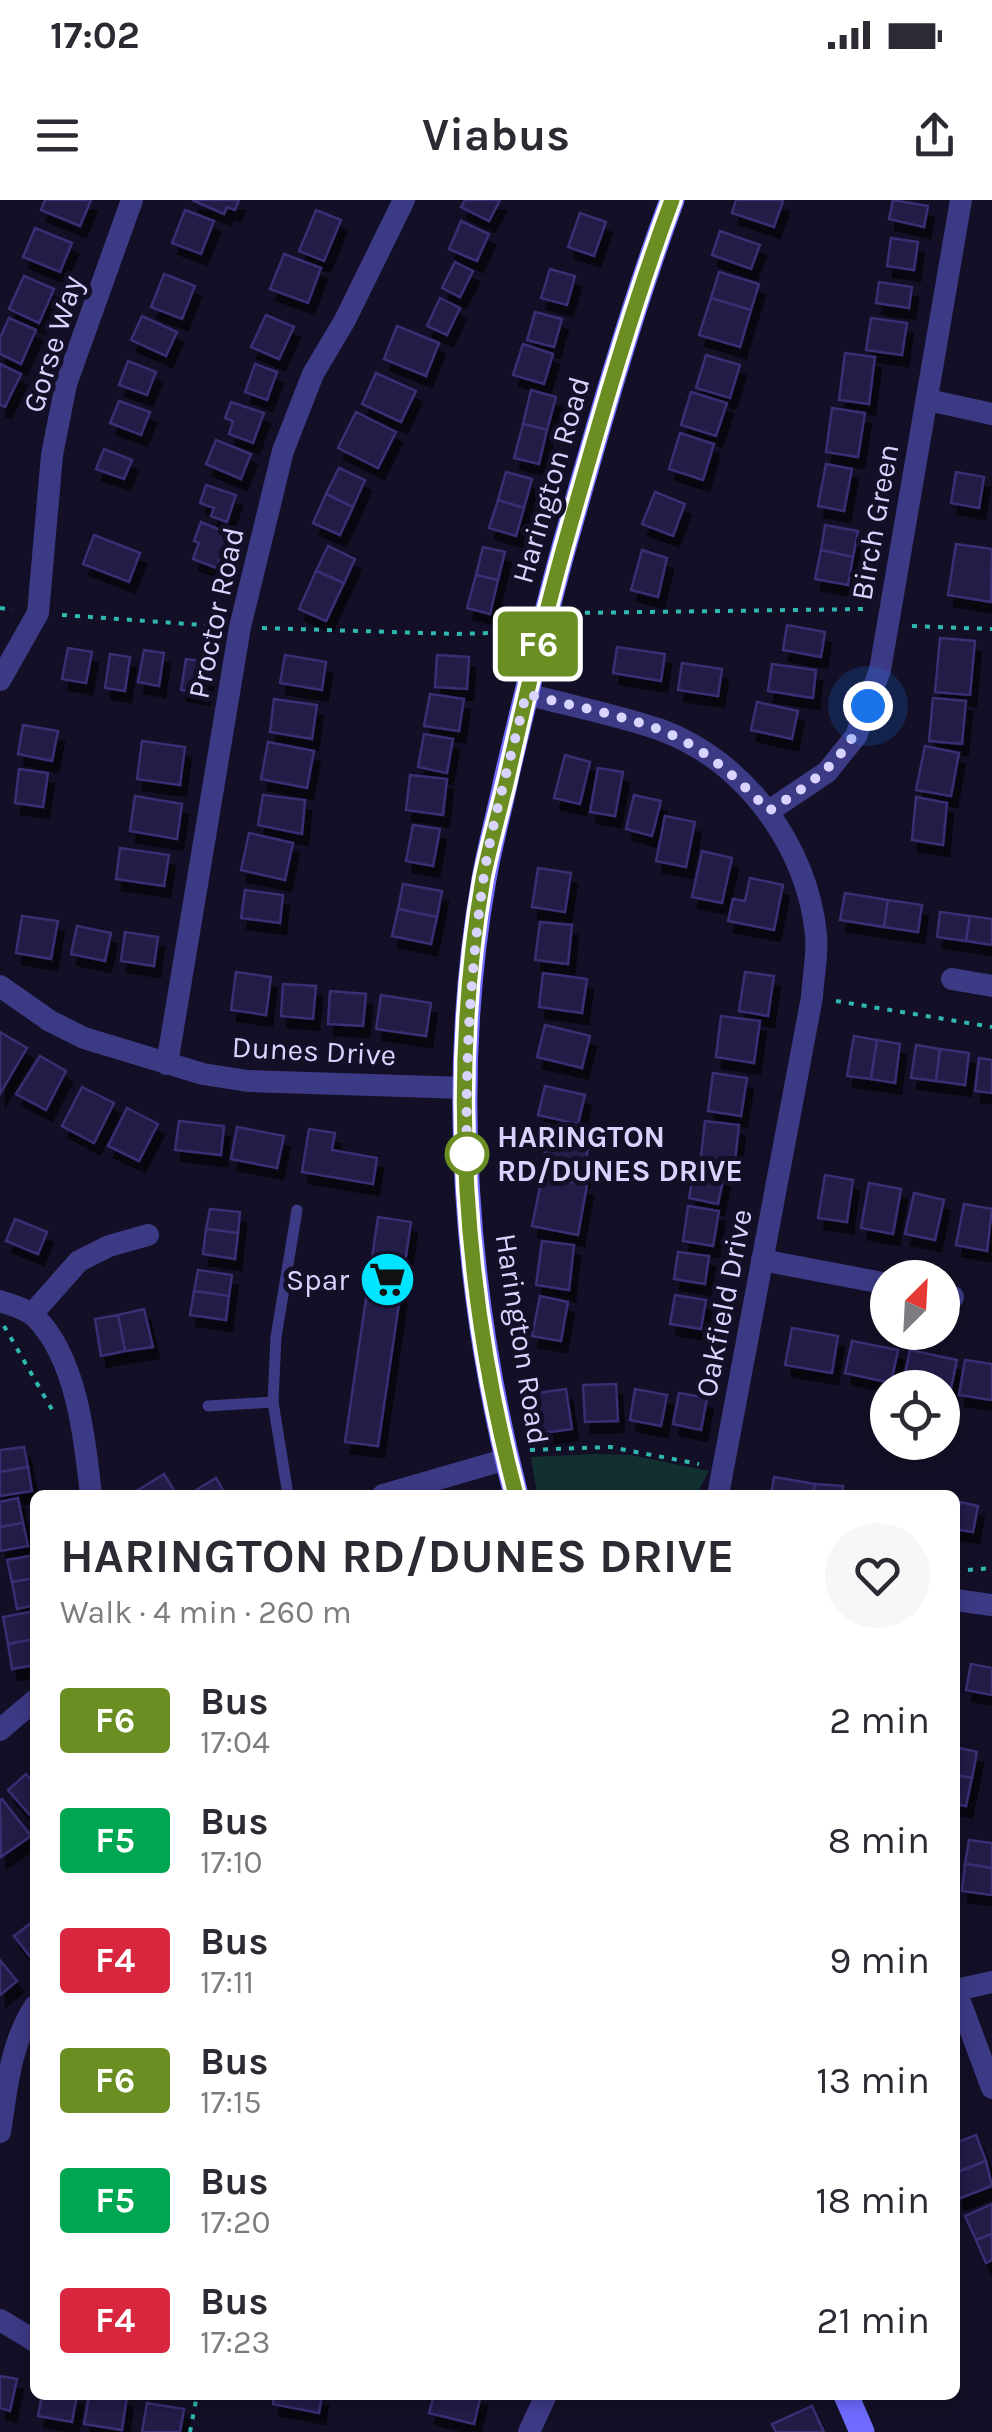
<!DOCTYPE html>
<html lang="en">
<head>
<meta charset="utf-8">
<style>
	:root { --surface:#fff; --page:#f7f7f7; --text:#2b2b33; --muted:#7c7c81 }
	body { margin:0; font-family:Karla,sans-serif; background:var(--page); color:var(--text); height:100vh; display:flex; flex-direction:column; font-size:38px; white-space:nowrap }
	* { box-sizing:border-box; margin:0 }
	p { font-size:32px; color:var(--muted) }
	.icon { flex:none; width:55px; height:55px; fill:none; stroke:currentColor; stroke-width:2; stroke-linecap:round; stroke-linejoin:round }
	.map { position:relative; flex:1; overflow:hidden }
	.sheet { position:absolute; left:30px; top:1290px; width:930px; height:910px; display:flex; flex-direction:column; background:var(--surface); border-radius:15px; box-shadow:0 5px 15px #0003 }
	.sheet>* { flex:none }
	.badge { padding:0 20px; border-radius:8px; font-size:35px; line-height:65px }
	.needle { width:65px; rotate:24deg }
	.tools { position:absolute; left:870px; top:1060px; display:grid; gap:20px }
	.tools a { display:grid; place-items:center; width:90px; height:90px; border-radius:50%; background:var(--surface); box-shadow:0 5px 15px #0003; font-size:50px }
	.you { position:absolute; width:50px; height:50px; margin:-25px; border:8px solid #fff; border-radius:50%; background:#1a73e8; box-shadow:0 0 0 15px #1a73e833 }
	.map>.badge { position:absolute; translate:-50% -50%; box-shadow:0 0 0 5px #fff }
	.round { display:grid; place-items:center; flex:none; width:105px; height:105px; border-radius:52px; background:var(--page) }
	.overview { display:flex; align-items:center; justify-content:space-between; height:170px; padding:0 30px }
	h1 { font-size:48px; font-weight:700; line-height:75px }
	ul { padding:0; list-style:none }
	li { display:flex; align-items:center; gap:30px; height:120px; padding:0 30px }
	li div { flex:1 }
	li b { display:block; font-size:38px }
	li em { font-style:normal }
	li .badge { min-width:110px; font-weight:700; text-align:center }
	.status { display:flex; justify-content:space-between; align-items:center; height:70px; padding:0 50px; background:var(--surface); direction:ltr }
	.status svg { height:28px; fill:currentColor }
	header { display:flex; justify-content:space-between; align-items:center; height:130px; padding:0 30px; background:var(--surface); font-size:45px; font-weight:700 }
	.map>svg:first-child { display:block }
</style>
</head>
<body>
<div class="status"><b>17:02</b><svg viewBox="0 0 49 12"><path d="M0 12V9h3v3zM5 12V6h3v6zM10 12V3h3v9zM15 12V0h3v12zM26 1h20v11H26zM47 4h2v5h-2z"/></svg></div>
<header><svg class="icon" aria-label="menu" viewBox="0 0 24 24"><path d="M4 6h16M4 12h16M4 18h16"/></svg>Viabus<svg class="icon" aria-label="share" viewBox="0 0 24 24"><path d="M12 15V3M7 8l5-5 5 5M5 13v7h14v-7"/></svg></header>
<div class="map">
<svg width="992" height="2232" viewBox="0 0 992 2232">
	<defs>
		<filter id="shadow"><feDropShadow dx="6" dy="11" stdDeviation="0" flood-color="#0009"/></filter>
	</defs>
	<rect width="100%" height="100%" fill="#130f26"/>
	<polygon fill="#12302f" points="593,1254 631,1255 709,1271 696,1295 537,1294 531,1257"/>
	<g fill="#241b47" stroke="#3b2d73" stroke-width="2.5" filter="url(#shadow)">
		<polygon points="45,0 91,0 80,26 41,10"/>
		<polygon points="192,0 239,0 235,10 227,7 224,14"/>
		<polygon points="465,0 500,0 489,21 461,7"/>
		<polygon points="736,0 780,0 783,1 774,27 732,13"/>
		<polygon points="893,0 928,6 924,27 889,19"/>
		<polygon points="185,10 214,21 201,54 172,43"/>
		<polygon points="316,10 341,20 324,61 299,51"/>
		<polygon points="580,13 606,22 594,56 568,47"/>
		<polygon points="461,21 489,34 477,61 449,49"/>
		<polygon points="35,28 72,43 60,72 23,57"/>
		<polygon points="720,31 760,45 751,69 712,55"/>
		<polygon points="891,38 918,42 914,70 887,66"/>
		<polygon points="284,54 321,68 308,103 270,89"/>
		<polygon points="455,62 473,71 460,97 442,88"/>
		<polygon points="550,69 575,76 567,105 541,98"/>
		<polygon points="719,72 759,84 751,110 711,98"/>
		<polygon points="164,74 195,86 182,119 151,107"/>
		<polygon points="24,76 54,89 39,123 9,109"/>
		<polygon points="879,82 912,87 909,108 876,103"/>
		<polygon points="440,98 460,108 447,135 427,126"/>
		<polygon points="711,98 751,110 740,147 699,135"/>
		<polygon points="535,112 562,119 554,147 527,140"/>
		<polygon points="266,115 294,127 279,159 251,147"/>
		<polygon points="142,116 177,132 166,156 131,140"/>
		<polygon points="9,118 36,130 21,164 0,154 0,138"/>
		<polygon points="871,118 907,123 902,155 866,150"/>
		<polygon points="397,126 439,143 426,176 384,159"/>
		<polygon points="523,144 553,154 544,184 513,175"/>
		<polygon points="845,153 875,157 869,204 839,200"/>
		<polygon points="706,155 740,165 730,198 696,188"/>
		<polygon points="128,161 156,172 147,195 119,185"/>
		<polygon points="0,164 21,174 5,207 0,205"/>
		<polygon points="255,164 277,172 267,200 245,192"/>
		<polygon points="376,173 416,191 401,222 362,204"/>
		<polygon points="531,190 556,197 547,230 523,224"/>
		<polygon points="691,192 727,203 716,236 681,225"/>
		<polygon points="119,201 150,212 141,235 110,223"/>
		<polygon points="231,202 264,213 253,243 229,234 233,221 225,218"/>
		<polygon points="832,208 865,213 858,257 826,252"/>
		<polygon points="356,212 396,232 378,268 338,248"/>
		<polygon points="523,224 547,230 539,264 514,258"/>
		<polygon points="680,233 714,244 703,280 669,269"/>
		<polygon points="216,240 251,254 241,279 206,264"/>
		<polygon points="104,249 132,260 124,279 96,269"/>
		<polygon points="826,264 852,269 844,311 818,306"/>
		<polygon points="339,268 365,280 353,307 326,294"/>
		<polygon points="506,272 532,279 524,308 498,300"/>
		<polygon points="956,272 984,277 979,308 951,303"/>
		<polygon points="206,285 236,295 227,322 211,316 214,308 200,303"/>
		<polygon points="655,292 685,304 673,336 642,324"/>
		<polygon points="326,294 353,307 340,335 313,323"/>
		<polygon points="498,300 524,308 516,336 489,328"/>
		<polygon points="201,322 230,334 216,368 193,359 199,343 194,341"/>
		<polygon points="825,325 858,331 853,357 821,350"/>
		<polygon points="94,335 140,353 129,382 83,364"/>
		<polygon points="956,344 992,349 991,402 948,395"/>
		<polygon points="328,346 355,359 344,383 316,371"/>
		<polygon points="483,347 505,352 498,380 476,375"/>
		<polygon points="642,350 667,358 658,397 631,390"/>
		<polygon points="821,350 853,357 848,385 815,379"/>
		<polygon points="316,371 344,383 326,421 299,409"/>
		<polygon points="476,375 498,380 490,414 467,408"/>
		<polygon points="787,425 825,432 821,457 783,450"/>
		<polygon points="940,438 975,441 970,495 935,492"/>
		<polygon points="617,447 665,454 661,481 613,473"/>
		<polygon points="68,448 92,452 86,483 62,479"/>
		<polygon points="144,450 164,453 159,486 138,482"/>
		<polygon points="110,454 130,457 125,491 105,488"/>
		<polygon points="285,455 326,462 322,490 280,483"/>
		<polygon points="437,455 469,457 467,489 435,487"/>
		<polygon points="186,459 209,462 204,494 181,490"/>
		<polygon points="682,463 722,469 718,496 678,490"/>
		<polygon points="772,464 816,470 813,498 768,491"/>
		<polygon points="430,494 464,499 459,531 424,526"/>
		<polygon points="933,498 966,501 962,544 929,541"/>
		<polygon points="274,499 317,505 312,539 270,532"/>
		<polygon points="757,502 798,511 792,539 751,530"/>
		<polygon points="23,525 58,531 52,561 18,554"/>
		<polygon points="424,534 453,539 447,573 418,567"/>
		<polygon points="142,541 185,547 180,585 137,579"/>
		<polygon points="268,542 314,551 307,588 261,579"/>
		<polygon points="925,546 959,553 951,596 916,590"/>
		<polygon points="565,555 590,562 580,604 554,598"/>
		<polygon points="598,568 623,572 615,616 590,612"/>
		<polygon points="19,569 48,573 43,607 15,603"/>
		<polygon points="410,575 447,579 443,615 406,610"/>
		<polygon points="263,595 305,600 302,634 258,625"/>
		<polygon points="634,595 661,601 652,636 626,629"/>
		<polygon points="135,596 182,604 177,639 130,631"/>
		<polygon points="916,597 947,603 943,645 912,640"/>
		<polygon points="665,616 695,622 686,667 656,661"/>
		<polygon points="413,625 440,629 433,666 406,661"/>
		<polygon points="249,633 293,643 285,680 241,670"/>
		<polygon points="120,648 169,655 164,686 116,679"/>
		<polygon points="702,651 732,658 722,703 692,697"/>
		<polygon points="538,668 571,673 565,712 532,707"/>
		<polygon points="750,678 783,685 774,730 728,721 733,699 745,701"/>
		<polygon points="403,684 442,691 437,717 398,709"/>
		<polygon points="245,690 283,695 280,723 241,718"/>
		<polygon points="845,693 888,700 884,727 840,720"/>
		<polygon points="888,700 922,705 918,732 884,727"/>
		<polygon points="398,709 437,717 431,744 392,736"/>
		<polygon points="940,712 970,716 966,741 937,737"/>
		<polygon points="22,716 58,721 51,759 16,753"/>
		<polygon points="970,716 992,719 992,745 966,741"/>
		<polygon points="540,722 572,725 568,764 535,760"/>
		<polygon points="77,726 111,733 105,761 71,754"/>
		<polygon points="125,732 158,737 154,766 121,761"/>
		<polygon points="236,772 271,777 266,815 231,810"/>
		<polygon points="745,772 774,776 768,816 739,811"/>
		<polygon points="543,773 587,779 582,813 539,807"/>
		<polygon points="283,784 316,786 313,819 281,816"/>
		<polygon points="330,791 366,794 363,826 328,824"/>
		<polygon points="381,795 431,803 426,836 376,829"/>
		<polygon points="721,816 760,821 754,863 716,857"/>
		<polygon points="545,825 590,836 582,868 537,857"/>
		<polygon points="0,832 27,848 0,894"/>
		<polygon points="854,836 877,840 871,879 847,876"/>
		<polygon points="877,840 900,844 895,883 871,879"/>
		<polygon points="916,845 940,849 936,881 911,878"/>
		<polygon points="940,849 969,853 965,885 936,881"/>
		<polygon points="40,856 66,871 46,910 16,894"/>
		<polygon points="979,858 992,860 992,893 975,891"/>
		<polygon points="713,873 747,878 741,916 708,911"/>
		<polygon points="545,886 585,895 578,924 538,915"/>
		<polygon points="82,887 114,903 94,943 62,926"/>
		<polygon points="127,908 158,924 139,961 108,946"/>
		<polygon points="179,921 224,926 221,955 175,950"/>
		<polygon points="705,921 739,925 735,961 701,957"/>
		<polygon points="237,927 284,936 277,968 231,959"/>
		<polygon points="309,929 335,933 332,950 377,958 373,984 302,972"/>
		<polygon points="547,940 588,948 583,977 542,969"/>
		<polygon points="695,965 725,971 718,1004 689,998"/>
		<polygon points="825,975 853,980 847,1022 818,1018"/>
		<polygon points="542,977 587,985 578,1035 532,1026"/>
		<polygon points="869,983 901,989 893,1034 861,1028"/>
		<polygon points="914,993 944,1000 935,1040 905,1034"/>
		<polygon points="964,1004 992,1009 987,1051 956,1045"/>
		<polygon points="688,1006 719,1011 713,1046 683,1041"/>
		<polygon points="210,1009 240,1012 238,1033 206,1029"/>
		<polygon points="378,1017 411,1022 378,1246 345,1242"/>
		<polygon points="15,1019 47,1032 38,1054 6,1041"/>
		<polygon points="206,1029 238,1033 235,1059 203,1054"/>
		<polygon points="542,1041 574,1045 569,1090 536,1085"/>
		<polygon points="678,1052 709,1056 705,1084 674,1079"/>
		<polygon points="198,1070 232,1075 229,1096 194,1091"/>
		<polygon points="194,1091 229,1096 226,1120 190,1115"/>
		<polygon points="675,1095 706,1100 701,1129 670,1124"/>
		<polygon points="540,1096 568,1102 561,1141 532,1136"/>
		<polygon points="144,1109 153,1147 125,1151 118,1115"/>
		<polygon points="118,1115 125,1151 101,1156 95,1119"/>
		<polygon points="792,1128 838,1136 832,1173 785,1165"/>
		<polygon points="852,1141 898,1150 891,1183 845,1173"/>
		<polygon points="910,1150 957,1160 950,1193 942,1191 942,1188 903,1183"/>
		<polygon points="965,1160 992,1164 992,1200 959,1195"/>
		<polygon points="616,1184 618,1221 585,1222 583,1185"/>
		<polygon points="566,1189 572,1229 536,1234 530,1194"/>
		<polygon points="635,1189 667,1195 661,1226 630,1220"/>
		<polygon points="679,1193 707,1198 701,1230 673,1224"/>
		<polygon points="24,1247 28,1267 0,1272 0,1250"/>
		<polygon points="28,1267 32,1291 0,1296 0,1272"/>
		<polygon points="164,1274 177,1295 130,1295"/>
		<polygon points="774,1277 815,1284 813,1295 771,1295"/>
		<polygon points="216,1278 224,1292 219,1295 188,1295"/>
		<polygon points="815,1284 843,1286 842,1295 813,1295"/>
		<polygon points="18,1298 23,1323 0,1327 0,1302"/>
		<polygon points="960,1302 978,1306 973,1332 955,1329"/>
		<polygon points="23,1323 28,1346 0,1351 0,1327"/>
		<polygon points="35,1355 35,1378 12,1382 7,1360"/>
		<polygon points="35,1378 35,1405 17,1409 12,1382"/>
		<polygon points="35,1411 35,1439 8,1444 3,1417"/>
		<polygon points="35,1439 35,1465 12,1469 8,1444"/>
		<polygon points="971,1464 992,1468 992,1495 966,1490"/>
		<polygon points="955,1547 977,1552 972,1578 955,1575"/>
		<polygon points="26,1574 35,1584 35,1621 8,1590"/>
		<polygon points="955,1575 972,1578 966,1606 955,1604"/>
		<polygon points="2,1599 31,1636 1,1657 0,1600"/>
		<polygon points="969,1640 992,1643 992,1668 965,1664"/>
		<polygon points="965,1664 992,1668 992,1695 962,1691"/>
		<polygon points="35,1720 35,1763 14,1736"/>
		<polygon points="0,1760 17,1781 0,1795"/>
		<polygon points="976,1935 986,1961 955,1973 955,1943"/>
		<polygon points="986,1961 992,1986 958,1999 955,1973"/>
		<polygon points="992,2004 992,2034 976,2040 965,2016"/>
		<polygon points="992,2034 992,2060 986,2063 976,2040"/>
		<polygon points="0,2176 17,2179 10,2211 0,2208"/>
		<polygon points="42,2195 77,2195 72,2222 38,2216"/>
		<polygon points="89,2195 127,2196 122,2230 84,2224"/>
		<polygon points="274,2195 322,2195 319,2213 273,2204"/>
		<polygon points="434,2195 481,2195 474,2224 429,2213"/>
		<polygon points="147,2203 184,2209 180,2232 142,2232"/>
		<polygon points="812,2206 824,2232 776,2232 772,2224"/>
	</g>
	<g fill="none" stroke-linecap="round" stroke-linejoin="round">
		<g stroke="#2fb8b0" stroke-width="4" stroke-dasharray="5 8" stroke-linecap="butt">
			<polyline points="0,408 13,410"/>
			<polyline points="572,413 867,409"/>
			<polyline points="62,415 217,426"/>
			<polyline points="912,426 992,429"/>
			<polyline points="262,428 457,434 517,432"/>
			<polyline points="836,801 992,827"/>
			<polyline points="4,1126 54,1213"/>
			<polyline points="530,1250 610,1247 699,1264"/>
			<polyline points="955,1371 992,1368"/>
			<polyline points="190,2232 197,2195"/>
		</g>
		<g stroke="#3d3a85" stroke-width="11">
			<polyline points="208,1206 273,1202"/>
			<polyline points="288,1295 273,1202 276,1137 297,1010"/>
		</g>
		<g stroke="#3d3a85" stroke-width="22">
			<polyline points="928,200 992,214"/>
			<polyline points="0,480 38,413 52,255 66,184 132,0"/>
			<path d="M526 494C571 506 618 515 661 530 745 561 808 647 816 735 818 755 813 777 812 797L718 1295"/>
			<polyline points="769,611 827,572 856,536 880,470 961,0"/>
			<polyline points="952,779 992,786"/>
			<polyline points="0,786 50,821 84,838 203,874 248,881 466,888"/>
			<polyline points="167,864 240,427 283,251 313,174 345,120 404,0"/>
			<polyline points="762,1060 888,1084"/>
			<polyline points="942,1095 953,1097"/>
			<path d="M0 1101C11 1105 27 1109 35 1117 77 1158 85 1240 91 1295"/>
			<polyline points="32,1114 79,1061 109,1046 148,1035"/>
			<polyline points="383,1295 507,1259"/>
			<polyline points="955,1400 992,1405"/>
			<polyline points="0,1530 35,1500"/>
			<polyline points="955,1788 992,1888"/>
			<polyline points="956,1790 992,1782"/>
			<path d="M0 1932C7 1888 10 1844 35 1806"/>
			<polyline points="0,2120 35,2141"/>
			<polyline points="529,2232 546,2195"/>
		</g>
		<g stroke="#6f6bff" stroke-width="25">
			<path d="M516 1295C465 1097 448 881 484 679 490 644 500 610 507 575 525 499 543 423 564 347 597 231 630 113 672 0"/>
			<polyline points="846,2195 862,2232"/>
		</g>
	</g>
	<g fill="none" stroke-linecap="round" stroke-linejoin="round">
		<defs>
			<path id="line" d="M516 1295C464 1098 448 880 483 679 490 644 500 610 508 575 525 499 543 423 564 347 597 231 630 113 672 0"/>
		</defs>
		<use href="#line" stroke="#fff" stroke-width="22"/>
		<use href="#line" stroke="#6b8e23" stroke-width="15"/>
		<path stroke="#d9d4ff" stroke-width="10" stroke-dasharray="0 18" d="M467 954V960C465 867 470 775 483 682 492 619 512 556 526 494 571 506 620 514 663 531 705 548 738 579 769 611 816 580 846 561 868 506"/>
	</g>
	<defs>
		<symbol id="supermarket-disc" viewBox="-11 -11 22 22"><circle r="9.5" fill="#00e5ff" stroke="#130f26"/><path d="M-6-5.5h2.5l.6 2H6L4.5 2H-2.5L-4.4-4H-6ZM-1.5 3.2a1.3 1.3 0 1 0 .1 0ZM3 3.2a1.3 1.3 0 1 0 .1 0Z" fill="#111"/></symbol>
	</defs>
	<g fill-rule="evenodd">
		<use href="#supermarket-disc" x="356" y="1048" width="63" height="63"/>
	</g>
	<circle fill="#fff" stroke="#6b8e23" stroke-width="5" cx="467" cy="954" r="20"/>
	<g text-anchor="middle" dominant-baseline="central" stroke-width="10" stroke-linejoin="round" paint-order="stroke">
		<g font-size="30" fill="#d9d4ff" stroke="#130f26">
			<text transform="translate(53 144) rotate(-73)">Gorse Way</text>
			<text transform="translate(551 280) rotate(-74)">Harington Road</text>
			<text transform="translate(875 322) rotate(-80)">Birch Green</text>
			<text transform="translate(216 413) rotate(-78)">Proctor Road</text>
			<text transform="translate(314 851) rotate(3)">Dunes Drive</text>
			<text transform="translate(724 1103) rotate(-79)">Oakfield Drive</text>
			<text transform="translate(522 1139) rotate(81)">Harington Road</text>
		</g>
		<g font-size="30" font-weight="bold" fill="#d9d4ff" stroke="#130f26" text-anchor="start">
			<text x="497" y="937">HARINGTON<tspan x="497" dy="34">RD/DUNES DRIVE</tspan></text>
		</g>
		<g font-size="30" fill="#d9d4ff" stroke="#130f26" text-anchor="end">
			<text x="349" y="1080">Spar</text>
		</g>
	</g>
</svg>
<div class="tools">
<a><svg class="needle" viewBox="-14 -14 28 28"><path d="M0-13l5 13h-10z" fill="#e53935"/><path d="M0 13l5-13h-10z" fill="#7c7c81"/></svg></a>
<a><svg class="icon" aria-label="locate" viewBox="0 0 24 24"><circle cx="12" cy="12" r="6"/><path d="M12 2v4M12 18v4M2 12h4M18 12h4"/></svg></a>
</div>
<div class="you" style="left:868px;top:506px"></div>
<b class="badge" style="left:538px;top:444px;background:#6b8e23;color:#fff">F6</b>
<section class="sheet">
<div class="overview"><div><h1>HARINGTON RD/DUNES DRIVE</h1><p>Walk · 4 min · 260 m</p></div><a class="round"><svg class="icon" aria-label="heart" viewBox="0 0 24 24"><path d="M12 20l-8-8c-3-5 5-10 8-4 3-6 11-1 8 4z"/></svg></a></div>
<ul>
<li><span class="badge" style="background:#6b8e23;color:#fff">F6</span><div><b>Bus</b><p>17:04</p></div><em>2 min</em></li>
<li><span class="badge" style="background:#00a651;color:#fff">F5</span><div><b>Bus</b><p>17:10</p></div><em>8 min</em></li>
<li><span class="badge" style="background:#d7263d;color:#fff">F4</span><div><b>Bus</b><p>17:11</p></div><em>9 min</em></li>
<li><span class="badge" style="background:#6b8e23;color:#fff">F6</span><div><b>Bus</b><p>17:15</p></div><em>13 min</em></li>
<li><span class="badge" style="background:#00a651;color:#fff">F5</span><div><b>Bus</b><p>17:20</p></div><em>18 min</em></li>
<li><span class="badge" style="background:#d7263d;color:#fff">F4</span><div><b>Bus</b><p>17:23</p></div><em>21 min</em></li>
</ul>
</section>
</div>
</body>
</html>
